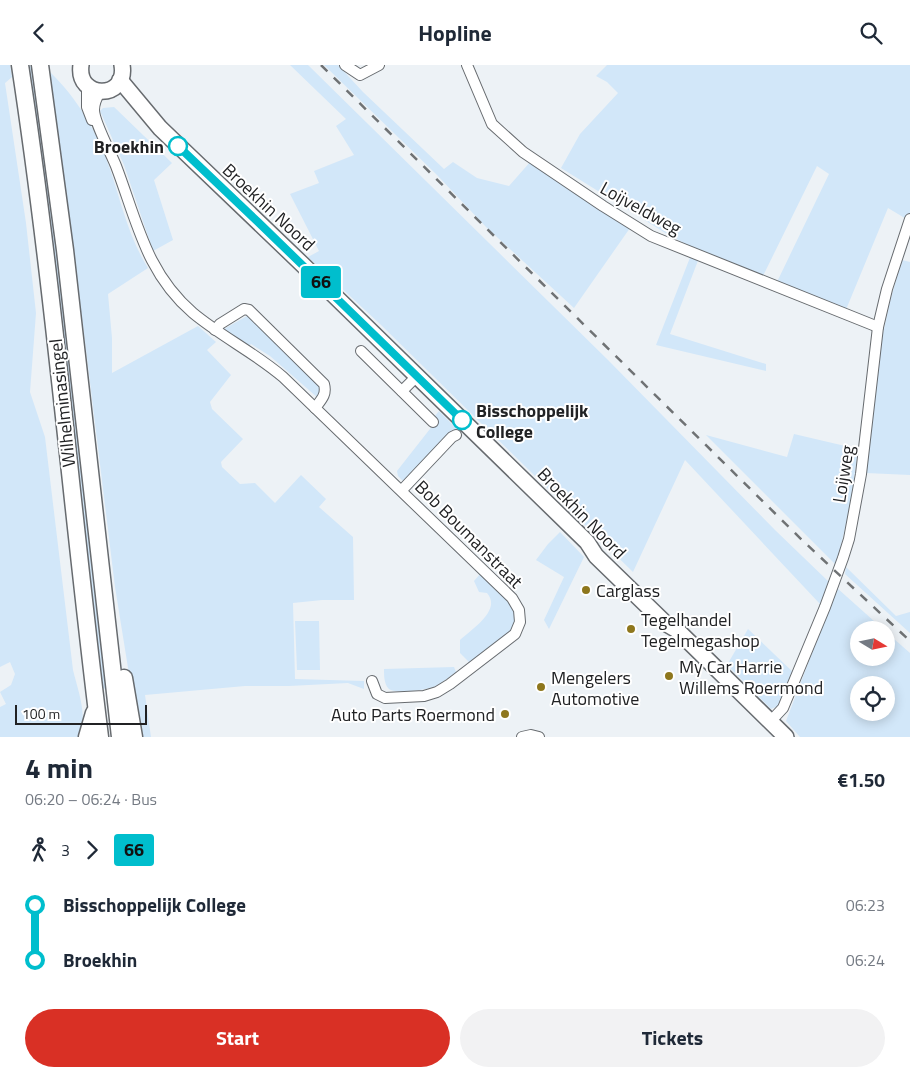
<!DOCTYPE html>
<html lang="en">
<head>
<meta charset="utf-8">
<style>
	:root { --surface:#fff; --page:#f2f2f3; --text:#1f2937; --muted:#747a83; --accent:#d93025 }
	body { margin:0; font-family:"Titillium Web",sans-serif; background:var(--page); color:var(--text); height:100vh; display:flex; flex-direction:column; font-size:19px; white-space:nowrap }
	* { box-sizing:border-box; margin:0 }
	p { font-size:16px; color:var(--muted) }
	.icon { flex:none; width:28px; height:28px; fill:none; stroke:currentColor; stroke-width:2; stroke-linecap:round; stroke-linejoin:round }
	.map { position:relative; height:672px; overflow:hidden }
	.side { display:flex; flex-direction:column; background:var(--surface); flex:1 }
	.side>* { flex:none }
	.badge { padding:0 10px; border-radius:4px; font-size:18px; line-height:32px }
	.needle { width:32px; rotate:100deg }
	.tools { position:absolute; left:850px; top:556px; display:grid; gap:10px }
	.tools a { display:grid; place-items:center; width:45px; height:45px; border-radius:50%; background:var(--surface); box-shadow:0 2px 12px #0003; font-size:25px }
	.scale { position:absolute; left:15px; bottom:12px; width:132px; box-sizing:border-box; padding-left:5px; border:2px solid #212224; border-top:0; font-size:14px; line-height:18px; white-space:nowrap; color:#212224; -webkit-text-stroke:4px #fff; paint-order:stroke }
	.map>.badge { position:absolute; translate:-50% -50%; box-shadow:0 0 0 2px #fff }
	.legs { display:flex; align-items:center; gap:8px; height:55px; padding:0 25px; font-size:16px }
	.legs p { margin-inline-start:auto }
	.summary { display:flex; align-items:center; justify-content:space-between; height:85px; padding:0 25px }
	h1 { font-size:28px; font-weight:700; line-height:38px }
	.primary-button { display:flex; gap:10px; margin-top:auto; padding:10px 25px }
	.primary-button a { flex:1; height:58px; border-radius:30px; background:var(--accent); color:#fff; font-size:20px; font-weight:700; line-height:58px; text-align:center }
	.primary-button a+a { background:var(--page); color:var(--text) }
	ul { padding:0 25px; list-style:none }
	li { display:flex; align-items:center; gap:18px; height:55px; font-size:19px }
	li i { display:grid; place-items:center; width:8px; height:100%; margin:0 6px; background:currentColor }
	li i::after { content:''; width:12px; height:12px; margin:-6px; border:4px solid; border-radius:50%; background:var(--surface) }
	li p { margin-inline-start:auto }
	li:first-child i { background:linear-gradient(#0000 50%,currentColor 0) }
	li:last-child i { background:linear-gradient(currentColor 50%,#0000 0) }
	header { display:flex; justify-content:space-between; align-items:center; height:65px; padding:0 25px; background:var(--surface); font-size:22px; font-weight:700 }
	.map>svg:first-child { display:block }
</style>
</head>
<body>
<header><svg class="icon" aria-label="back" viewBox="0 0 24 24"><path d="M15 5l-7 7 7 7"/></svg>Hopline<svg class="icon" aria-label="search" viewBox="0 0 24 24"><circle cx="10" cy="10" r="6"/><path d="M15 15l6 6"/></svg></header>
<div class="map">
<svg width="910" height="672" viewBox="0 0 910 672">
	<rect width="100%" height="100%" fill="#edf2f6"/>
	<g fill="#d2e7f9" fill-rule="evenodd">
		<path d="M0 0H10L12 12 5 18 26 158 36 248 30 327 45 372 73 605C78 626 89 653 78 672H0V642L6 639 0 627 11 620 15 609 10 597 0 602Z"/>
		<polygon points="27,0 29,0 36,7 110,623 101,624"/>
		<polygon points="290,0 308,0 608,295 775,465 829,517 820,539 685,395 633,507 380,259 308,192 319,186 290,129 319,118 314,106 354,90 336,61 346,54"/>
		<polygon points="324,0 338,0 363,27 444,104 453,97 477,113 509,121 531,96 551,112 630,163 574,243 486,162 437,110"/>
		<polygon points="607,0 910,0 910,150 908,155 888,143 845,247 776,219 829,109 817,101 762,213 703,188 667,169 561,103 580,69 618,28 607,17 596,11"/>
		<path d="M50 7C77 33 98 68 110 104 121 137 129 173 148 203L108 229 112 273V308L198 261 216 277 207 285 231 310 210 337 212 344 243 374 221 397 222 402 240 419 255 418 275 438 301 410 326 434 319 442 353 472 354 535H322L293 538 295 614 364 616V624L348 618 289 621H245L145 630 151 672H137L129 609 115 522 83 260 71 185Z"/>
		<polygon points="114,42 172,98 154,115 173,175 153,186 124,100 100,46 103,43"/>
		<polygon points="691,190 699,193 670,269 766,299 766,306 656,280"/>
		<polygon points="902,195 910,197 910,410 866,408 881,278 890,236"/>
		<polygon points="247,251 319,319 321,325 318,333 270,291 251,279 249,281 224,264"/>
		<polygon points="439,346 458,365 456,368 452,365 410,408 405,418 398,411 397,406 437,355 434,352"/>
		<polygon points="794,369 858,384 850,443 836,500 706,370 787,392"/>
		<polygon points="560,467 584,492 549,564 544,555 564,512 536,495 548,479"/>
		<polygon points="846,502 896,551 910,547 910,568 845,509"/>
		<path d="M481 508C494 522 528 547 511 568 505 575 479 591 470 598L460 588V575C472 564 502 545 487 528L479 527 474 516Z"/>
		<path d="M837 523 884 565H859V592H886V567L910 588V672H800L786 656ZM859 620H886V648H859Z"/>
		<polygon points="295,556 319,556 320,605 297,605"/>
		<polygon points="748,564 794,608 781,640 771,644 727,600"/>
		<path d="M454 602 456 607C449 612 441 619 433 622 424 625 394 630 388 623 384 618 384 610 384 604Z"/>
	</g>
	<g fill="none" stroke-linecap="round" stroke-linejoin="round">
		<defs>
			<g id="street">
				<polyline points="345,0 360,10 379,0"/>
				<polyline points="467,0 492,59 523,87 603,141 651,171 878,262"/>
				<polyline points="87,20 87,42 92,55"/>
				<path d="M100 27C97 32 94 38 94 45 94 57 111 88 116 101 137 156 146 208 193 248 222 272 255 288 283 312L512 533 519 545 520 557 515 569 450 619 437 627 424 631 385 633 377 629 372 616"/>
				<path d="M215 265 220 259 244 244 249 245 324 319C327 330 321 335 315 343"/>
				<polyline points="361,286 433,357"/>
				<polyline points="402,326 417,311"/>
				<polyline points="402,425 452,372 456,370"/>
				<polyline points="770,657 783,643 825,542 843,493 849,474 861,409 878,262 887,224 910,154"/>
				<polyline points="522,672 531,670 539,672"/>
			</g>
			<g id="secondary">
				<path d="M81 0C76 35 128 35 122 0"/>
				<polyline points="120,15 160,63 303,200 587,477 596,491 665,558 677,565 786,672"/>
			</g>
			<g id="primary">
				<path d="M20 0C54 223 72 448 100 672"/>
				<polyline points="40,0 65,185 120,672"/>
				<polyline points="124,613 134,672"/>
				<polyline points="87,672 94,648"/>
			</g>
		</defs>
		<use href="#street" stroke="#676b6f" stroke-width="12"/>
		<use href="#secondary" stroke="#676b6f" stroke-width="18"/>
		<use href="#primary" stroke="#676b6f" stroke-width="19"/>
		<use href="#street" stroke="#fff" stroke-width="10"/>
		<use href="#secondary" stroke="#fff" stroke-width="15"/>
		<use href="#primary" stroke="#fff" stroke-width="16"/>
		<polyline stroke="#6f7274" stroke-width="2.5" stroke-dasharray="9 9" stroke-linecap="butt" points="321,0 802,475 910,576"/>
	</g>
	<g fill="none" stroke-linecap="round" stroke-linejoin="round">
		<defs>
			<polyline id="line-1" points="178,81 258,157 462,355"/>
		</defs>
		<use href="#line-1" stroke="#fff" stroke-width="11"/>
		<use href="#line-1" stroke="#00becd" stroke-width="8"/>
	</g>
	<g fill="#fff" stroke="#00becd" stroke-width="2.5">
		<circle cx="178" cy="81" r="9"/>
		<circle cx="462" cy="355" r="9"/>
	</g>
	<g fill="#8e771d" stroke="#fff" stroke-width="2">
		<circle cx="586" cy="525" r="5"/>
		<circle cx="631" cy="564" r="5"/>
		<circle cx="669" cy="611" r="5"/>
		<circle cx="541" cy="622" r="5"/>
		<circle cx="505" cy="649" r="5"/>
	</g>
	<g text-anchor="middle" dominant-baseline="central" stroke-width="4" stroke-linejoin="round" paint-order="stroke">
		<g font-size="18" font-weight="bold" fill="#212224" stroke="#fff" text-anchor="end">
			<text x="164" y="81">Broekhin</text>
			<text x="476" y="345" text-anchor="start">Bisschoppelijk<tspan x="476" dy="21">College</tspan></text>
		</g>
		<g font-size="18" fill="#212224" stroke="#fff">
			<text transform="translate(269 142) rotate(43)">Broekhin Noord</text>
			<text transform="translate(641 143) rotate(29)">Loijveldweg</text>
			<text transform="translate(62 338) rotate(-96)">Wilhelminasingel</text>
			<text transform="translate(843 409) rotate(-81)">Loijweg</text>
			<text transform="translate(582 448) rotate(46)">Broekhin Noord</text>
			<text transform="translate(469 469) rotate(45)">Bob Boumanstraat</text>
		</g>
		<g font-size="18" fill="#212224" stroke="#fff" text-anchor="start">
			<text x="596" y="525">Carglass</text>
			<text x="641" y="554">Tegelhandel<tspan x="641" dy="21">Tegelmegashop</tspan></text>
			<text x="679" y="601">My Car Harrie<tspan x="679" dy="21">Willems Roermond</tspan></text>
			<text x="551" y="612">Mengelers<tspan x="551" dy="21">Automotive</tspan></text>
			<text x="495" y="649" text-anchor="end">Auto Parts Roermond</text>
		</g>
	</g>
</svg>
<div class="tools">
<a><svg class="needle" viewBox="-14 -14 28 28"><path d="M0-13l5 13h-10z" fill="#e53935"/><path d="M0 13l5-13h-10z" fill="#747a83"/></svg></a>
<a><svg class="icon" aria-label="locate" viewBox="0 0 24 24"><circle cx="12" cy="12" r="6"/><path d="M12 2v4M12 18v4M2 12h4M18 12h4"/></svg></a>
</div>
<div class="scale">100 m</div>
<b class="badge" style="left:321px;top:217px;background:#00becd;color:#111">66</b>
</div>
<section class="side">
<div class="summary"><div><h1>4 min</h1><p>06:20 – 06:24 · Bus</p></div><b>€1.50</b></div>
<div class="legs"><svg class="icon" aria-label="walk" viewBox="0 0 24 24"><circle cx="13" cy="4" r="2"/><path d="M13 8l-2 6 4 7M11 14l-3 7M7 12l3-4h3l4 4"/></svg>3<svg class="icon" aria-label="forward" viewBox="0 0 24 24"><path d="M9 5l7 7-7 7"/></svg><b class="badge" style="background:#00becd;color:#111">66</b></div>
<ul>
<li><i style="color:#00becd"></i><b>Bisschoppelijk College</b><p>06:23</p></li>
<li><i style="color:#00becd"></i><b>Broekhin</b><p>06:24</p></li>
</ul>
<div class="primary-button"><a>Start</a><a>Tickets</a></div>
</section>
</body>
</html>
